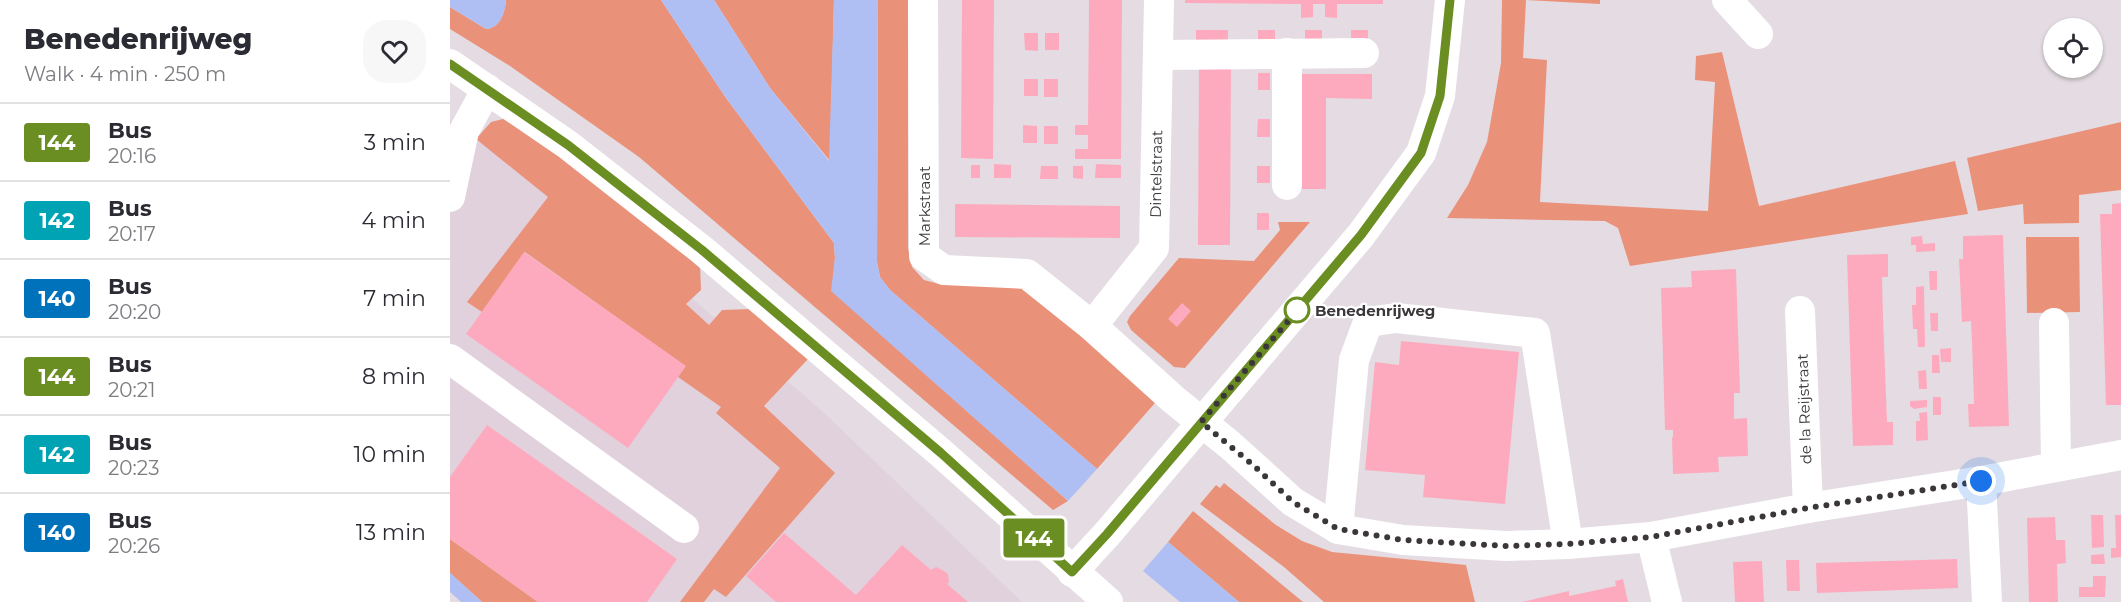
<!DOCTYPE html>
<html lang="en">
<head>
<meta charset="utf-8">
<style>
	:root { --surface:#fff; --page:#f7f7f7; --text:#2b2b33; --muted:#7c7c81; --line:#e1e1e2 }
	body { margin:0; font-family:Montserrat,sans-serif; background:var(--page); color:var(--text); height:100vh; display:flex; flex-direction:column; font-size:22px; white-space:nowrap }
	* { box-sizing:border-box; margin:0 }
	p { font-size:20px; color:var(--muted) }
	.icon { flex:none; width:33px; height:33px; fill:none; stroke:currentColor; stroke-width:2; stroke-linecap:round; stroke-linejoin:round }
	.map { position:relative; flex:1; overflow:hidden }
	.panel { display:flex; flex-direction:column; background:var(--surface); width:450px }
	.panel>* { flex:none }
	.badge { padding:0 12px; border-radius:4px; font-size:21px; line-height:39px }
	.controls { position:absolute; left:1593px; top:18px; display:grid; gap:12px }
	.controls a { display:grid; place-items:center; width:60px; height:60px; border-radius:50%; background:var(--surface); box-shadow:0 2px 4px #0004; font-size:30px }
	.you { position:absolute; width:30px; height:30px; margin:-15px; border:4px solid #fff; border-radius:50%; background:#1a73e8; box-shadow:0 0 0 9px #1a73e833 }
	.map>.badge { position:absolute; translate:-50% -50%; box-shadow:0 0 0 3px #fff }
	.round { display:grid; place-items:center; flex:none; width:63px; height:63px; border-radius:24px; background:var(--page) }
	.summary { display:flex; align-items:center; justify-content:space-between; height:102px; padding:0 24px }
	h1 { font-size:28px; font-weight:800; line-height:45px }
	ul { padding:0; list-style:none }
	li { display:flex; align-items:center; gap:18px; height:78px; padding:0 24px; border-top:2px solid var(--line) }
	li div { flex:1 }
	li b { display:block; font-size:22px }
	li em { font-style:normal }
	li .badge { min-width:66px; font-weight:700; text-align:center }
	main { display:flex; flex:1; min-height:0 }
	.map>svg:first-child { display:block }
</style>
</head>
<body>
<main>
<section class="panel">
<div class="summary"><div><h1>Benedenrijweg</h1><p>Walk · 4 min · 250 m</p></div><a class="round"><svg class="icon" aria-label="heart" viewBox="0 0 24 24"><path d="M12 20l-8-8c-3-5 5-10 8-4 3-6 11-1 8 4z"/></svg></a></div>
<ul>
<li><span class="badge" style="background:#6b8e23;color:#fff">144</span><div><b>Bus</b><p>20:16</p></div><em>3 min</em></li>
<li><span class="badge" style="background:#00a3b4;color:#fff">142</span><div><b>Bus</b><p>20:17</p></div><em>4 min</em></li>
<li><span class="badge" style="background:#0072bc;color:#fff">140</span><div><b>Bus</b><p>20:20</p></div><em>7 min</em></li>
<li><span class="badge" style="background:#6b8e23;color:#fff">144</span><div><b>Bus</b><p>20:21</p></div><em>8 min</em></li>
<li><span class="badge" style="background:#00a3b4;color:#fff">142</span><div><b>Bus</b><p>20:23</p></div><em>10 min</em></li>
<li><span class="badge" style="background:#0072bc;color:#fff">140</span><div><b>Bus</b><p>20:26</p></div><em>13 min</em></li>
</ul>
</section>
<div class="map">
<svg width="1671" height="602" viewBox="0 0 1671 602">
	<rect width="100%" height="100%" fill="#e4dce2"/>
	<polygon fill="#e1d1dd" points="0,121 154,222 372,411 572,602 47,602 0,562"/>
	<g fill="#ea917a">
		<path d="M56 0H211L276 98 384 243 385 258 382 291 618 501 603 510 189 157 60 66 0 29V7L36 29C50 28 55 13 56 0Z"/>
		<polygon points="264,0 384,0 380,161 320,88"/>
		<polygon points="428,0 458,0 458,248 462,267 474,280 493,285 560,284 580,290 712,395 647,469 440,290 430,277 427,262"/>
		<polygon points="1052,0 1150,0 1150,4 1076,0 1073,58 1097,60 1090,202 1258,211 1265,82 1245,80 1246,56 1272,52 1309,206 1505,161 1518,214 1180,266 1168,228 1155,221 997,218 1018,185 1037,142 1051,63"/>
		<polygon points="53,119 66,121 250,265 251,290 236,304 259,325 272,310 300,309 358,359 314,406 385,473 276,597 264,589 254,602 230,602 330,468 266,413 271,407 228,377 235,366 75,252 32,312 17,302 98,197 26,139 41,122"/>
		<polygon points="1671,122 1671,190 1629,195 1629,223 1574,224 1573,204 1528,211 1517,158"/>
		<polygon points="828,222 860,222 735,368 724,367 681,330 677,322 680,316 729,258 804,261 830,230"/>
		<polygon points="1576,237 1629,237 1630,312 1577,313"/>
		<polygon points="774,483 826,525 852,541 882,552 1016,565 1025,602 874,602 834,567 750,504 766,485 770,488"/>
		<polygon points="743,511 853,602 789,602 718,542"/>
		<polygon points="0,539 88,602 32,602 0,573"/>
	</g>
	<g fill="#b0bff3">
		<path d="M0 0H56C55 13 50 28 36 29L0 7Z"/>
		<polygon points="211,0 264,0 320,88 379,161 384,0 428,0 427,262 430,277 440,290 647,469 618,501 381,291 385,258 384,243 276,98"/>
		<polygon points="718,542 789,602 730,602 693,571"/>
		<polygon points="0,573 32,602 11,602 0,592"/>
	</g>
	<g fill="#feaabe">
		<polygon points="512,0 544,0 543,159 511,158"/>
		<polygon points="639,0 672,0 671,159 625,159 625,149 638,149 638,135 625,135 625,125 638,125"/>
		<polygon points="735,0 933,0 933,4 887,4 887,18 875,17 875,4 863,4 863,17 851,18 851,4 735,3"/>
		<rect x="746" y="30" width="32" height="12"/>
		<rect x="808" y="30" width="17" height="12"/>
		<polygon points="855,30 872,30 872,43 855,42"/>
		<rect x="901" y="30" width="17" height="13"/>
		<polygon points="574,33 588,33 588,51 575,50"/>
		<rect x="595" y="33" width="14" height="17"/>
		<polygon points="749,58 781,58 780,245 748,245"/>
		<rect x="808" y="73" width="12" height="17"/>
		<polygon points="851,74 922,74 922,99 876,98 876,189 851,189"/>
		<rect x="574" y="79" width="14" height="17"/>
		<rect x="594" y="79" width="14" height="18"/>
		<polygon points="808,119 820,119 820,137 807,137"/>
		<polygon points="573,125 587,126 587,143 573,143"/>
		<rect x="594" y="126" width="14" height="18"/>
		<polygon points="544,164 561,165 561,178 544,178"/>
		<polygon points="646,164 671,165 671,178 645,178"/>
		<rect x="521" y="165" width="9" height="13"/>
		<polygon points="591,166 608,166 608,179 590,179"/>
		<polygon points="623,166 633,166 633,179 623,178"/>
		<rect x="807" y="166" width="13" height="17"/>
		<polygon points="1671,203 1671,405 1656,405 1650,214 1662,214 1662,204"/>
		<polygon points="505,204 670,206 670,238 505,237"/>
		<rect x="807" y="213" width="12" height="17"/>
		<polygon points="1553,235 1559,426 1519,427 1518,404 1524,404 1522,342 1521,321 1512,322 1509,259 1513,259 1513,236"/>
		<polygon points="1472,236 1473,244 1485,243 1485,251 1466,252 1466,245 1461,245 1461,237"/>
		<polygon points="74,252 236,366 178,448 16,334"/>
		<polygon points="1438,254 1438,277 1432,277 1433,318 1437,422 1443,422 1443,445 1403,446 1397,255"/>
		<polygon points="1286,269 1290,393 1284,393 1284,419 1297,418 1298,456 1268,457 1269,472 1223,474 1222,437 1223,437 1223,430 1215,430 1211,288 1242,287 1241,271"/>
		<polygon points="1479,271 1487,271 1487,290 1480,290"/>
		<polygon points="1474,286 1475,347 1468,347 1467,329 1463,329 1462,305 1466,305 1466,287"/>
		<polygon points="732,303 741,311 727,327 718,319"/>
		<polygon points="1480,313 1488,313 1488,331 1481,331"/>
		<polygon points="951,341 1069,352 1055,504 973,497 975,475 915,470 925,362 949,365"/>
		<polygon points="1501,348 1501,362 1491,362 1490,349"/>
		<polygon points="1482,355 1489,355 1490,373 1482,373"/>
		<polygon points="1476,370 1477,389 1469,389 1468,371"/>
		<rect x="1483" y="397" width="8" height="18"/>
		<polygon points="1477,400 1477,407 1464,409 1460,406 1460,401"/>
		<polygon points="1477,412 1478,440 1466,441 1466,421 1470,421 1469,413"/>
		<polygon points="37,425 227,559 197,602 88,602 0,539 0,477"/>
		<polygon points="1641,515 1653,515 1654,547 1642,548"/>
		<polygon points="1665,515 1671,515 1671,557 1661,558 1661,548 1666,548"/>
		<polygon points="1605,517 1606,540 1615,540 1616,563 1607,564 1608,602 1579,602 1577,518"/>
		<polygon points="334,533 406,595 452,545 481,570 486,567 494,571 498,574 499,582 497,584 518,602 326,602 296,576"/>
		<polygon points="1654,554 1655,564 1641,564 1641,555"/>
		<polygon points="1507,559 1508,588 1367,593 1366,563"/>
		<polygon points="1336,560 1349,560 1350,591 1337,591"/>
		<polygon points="1312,561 1314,602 1285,602 1283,562"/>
		<polygon points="1643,576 1656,576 1655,597 1629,597 1629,587 1643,587"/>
		<polygon points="1173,579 1178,602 1072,602 1119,591 1119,596 1166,586 1165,581"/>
	</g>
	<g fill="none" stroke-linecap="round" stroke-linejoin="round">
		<g stroke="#fff" stroke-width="30">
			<polyline points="473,0 474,256 494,270 577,274 642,326 724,400 780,445 843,502 888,529 953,540 1056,546 1118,544 1201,537 1358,508 1531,481 1671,455"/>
			<polyline points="1277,0 1308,34"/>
			<polyline points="708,55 914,53"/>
			<polyline points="0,64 118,145 252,250 491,453 658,602"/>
			<polyline points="837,185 837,53"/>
			<polyline points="0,197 14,131 37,89"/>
			<polyline points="1350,311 1358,508"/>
			<polyline points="1604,323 1606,466"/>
			<polyline points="642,326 704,248 709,0"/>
			<polyline points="0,359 234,528"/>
			<polyline points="1531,481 1537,602"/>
			<polyline points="888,529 904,360 918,322 946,318 1085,333 1118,544"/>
			<polyline points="1201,537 1217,602"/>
			<polyline points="622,572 657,534 911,235 971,153 990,96 1000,0"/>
		</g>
	</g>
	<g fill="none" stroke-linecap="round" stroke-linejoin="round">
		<defs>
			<polyline id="line" points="0,64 118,145 252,250 491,453 622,572 657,534 911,235 971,153 990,96 1000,0"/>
		</defs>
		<use href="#line" stroke="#fff" stroke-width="14"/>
		<use href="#line" stroke="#6b8e23" stroke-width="9"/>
		<polyline stroke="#3a3639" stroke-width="6" stroke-dasharray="0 10.8" points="847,310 853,304 751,422 803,465 843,502 888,529 953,540 1056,546 1118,544 1201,537 1358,508 1531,481"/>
	</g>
	<circle fill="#fff" stroke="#6b8e23" stroke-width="3" cx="847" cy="310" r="12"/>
	<g text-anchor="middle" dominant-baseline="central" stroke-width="4.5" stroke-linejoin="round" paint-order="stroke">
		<g font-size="15" fill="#3a3639" stroke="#fff">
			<text transform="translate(706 174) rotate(-89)">Dintelstraat</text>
			<text transform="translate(474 206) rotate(-90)">Markstraat</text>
			<text transform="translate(1354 409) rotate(-92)">de la Reijstraat</text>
		</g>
		<g font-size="15" font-weight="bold" fill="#3a3639" stroke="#fff" text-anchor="start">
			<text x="865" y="310">Benedenrijweg</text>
		</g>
	</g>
</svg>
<div class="controls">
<a><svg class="icon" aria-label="locate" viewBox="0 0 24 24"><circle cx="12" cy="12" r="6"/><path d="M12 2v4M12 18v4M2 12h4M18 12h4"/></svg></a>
</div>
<div class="you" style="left:1531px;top:481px"></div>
<b class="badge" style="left:584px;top:538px;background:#6b8e23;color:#fff">144</b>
</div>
</main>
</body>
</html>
